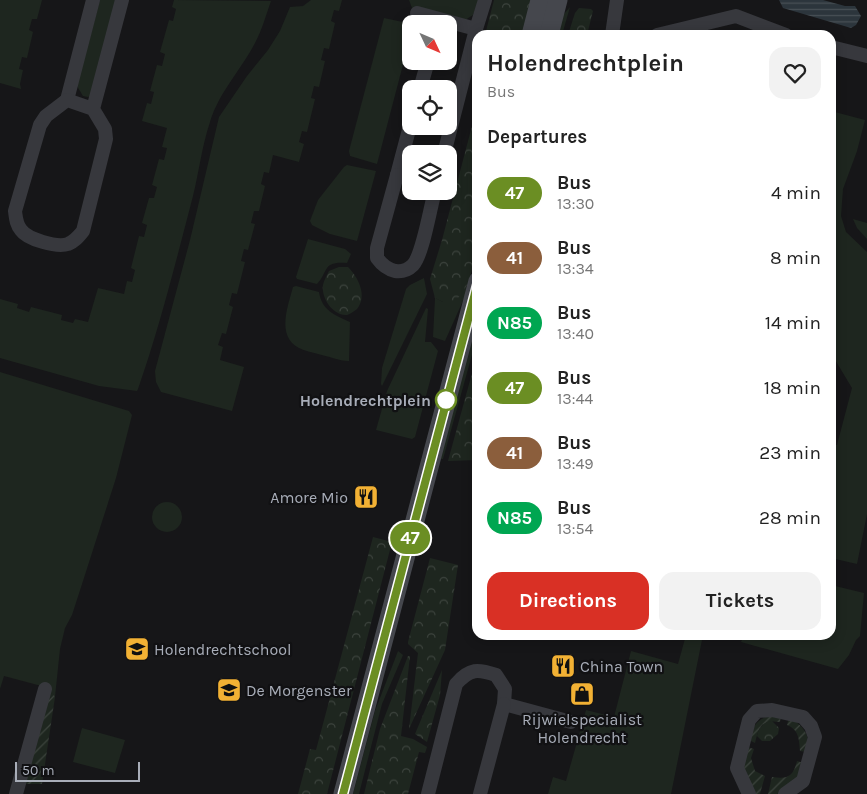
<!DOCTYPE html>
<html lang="en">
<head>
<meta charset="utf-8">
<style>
	:root { --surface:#fff; --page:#f2f2f2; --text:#222; --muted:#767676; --accent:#d93025 }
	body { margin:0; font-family:Karla,sans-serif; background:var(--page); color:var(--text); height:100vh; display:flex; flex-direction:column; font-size:19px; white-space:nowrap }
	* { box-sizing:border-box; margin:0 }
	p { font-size:16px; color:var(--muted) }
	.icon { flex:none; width:28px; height:28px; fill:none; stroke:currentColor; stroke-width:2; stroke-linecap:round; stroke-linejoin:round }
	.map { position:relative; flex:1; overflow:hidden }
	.panel { position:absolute; left:472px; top:30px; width:364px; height:610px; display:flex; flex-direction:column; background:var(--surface); border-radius:15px; box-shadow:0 2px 12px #0003 }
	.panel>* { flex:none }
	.badge { padding:0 10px; border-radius:16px; font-size:18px; line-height:32px }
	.needle { width:32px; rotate:134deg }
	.buttons { position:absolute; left:402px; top:15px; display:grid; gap:10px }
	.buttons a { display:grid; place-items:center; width:55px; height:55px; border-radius:10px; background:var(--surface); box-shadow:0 2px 12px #0003; font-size:25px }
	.scale { position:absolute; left:15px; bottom:12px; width:125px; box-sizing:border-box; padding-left:5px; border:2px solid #a8adb8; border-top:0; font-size:14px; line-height:18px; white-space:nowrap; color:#a8adb8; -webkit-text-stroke:4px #111113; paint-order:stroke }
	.map>.badge { position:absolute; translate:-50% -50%; box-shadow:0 0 0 2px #fff }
	h2 { padding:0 15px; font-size:19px; line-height:45px }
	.round { display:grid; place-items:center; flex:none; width:52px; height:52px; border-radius:15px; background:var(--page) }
	.summary { display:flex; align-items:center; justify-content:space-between; height:85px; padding:0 15px }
	h1 { font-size:24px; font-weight:700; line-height:38px }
	.button { display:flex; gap:10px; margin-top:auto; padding:10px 15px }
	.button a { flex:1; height:58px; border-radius:15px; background:var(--accent); color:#fff; font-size:20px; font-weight:700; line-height:58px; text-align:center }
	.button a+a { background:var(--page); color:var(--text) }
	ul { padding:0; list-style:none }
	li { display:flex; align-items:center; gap:15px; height:65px; padding:0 15px }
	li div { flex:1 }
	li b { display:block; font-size:19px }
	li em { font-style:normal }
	li .badge { min-width:55px; font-weight:700; text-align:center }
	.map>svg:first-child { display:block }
</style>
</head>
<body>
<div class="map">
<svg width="867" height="794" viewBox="0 0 867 794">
	<defs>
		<pattern id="forest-crowns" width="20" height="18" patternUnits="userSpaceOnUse" patternTransform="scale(1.25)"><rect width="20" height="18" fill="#1e261f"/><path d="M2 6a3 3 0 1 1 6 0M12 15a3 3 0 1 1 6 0" fill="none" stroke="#3c433d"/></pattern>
		<pattern id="garden-furrows" width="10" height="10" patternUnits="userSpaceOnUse" patternTransform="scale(1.25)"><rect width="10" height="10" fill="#1e261f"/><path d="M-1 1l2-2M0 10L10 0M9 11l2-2" fill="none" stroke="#3c433d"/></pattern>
		<pattern id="water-rules" width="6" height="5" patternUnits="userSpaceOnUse" patternTransform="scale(1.25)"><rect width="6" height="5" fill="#2c353c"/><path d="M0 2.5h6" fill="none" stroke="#485056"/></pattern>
	</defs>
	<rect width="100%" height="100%" fill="#161618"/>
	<g fill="#1e261f">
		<polygon points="0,0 42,0 37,19 32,19 29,30 33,32 27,58 22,57 19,69 23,70 20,84 21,89 0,83"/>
		<polygon points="100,0 119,0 93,95 88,97 83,96 77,86"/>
		<path d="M174 0 271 1C266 15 262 30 255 43 241 70 219 92 210 122 202 146 199 171 193 196 176 261 160 326 138 389L137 391 99 386 0 358V299L18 304 17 308 29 312 31 307 62 315 61 320 73 323 75 319 88 322 98 288 124 294 127 281 132 282 135 270 131 268 139 236 144 237 147 225 142 223 149 198H154L157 187 152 185 159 159 164 160 167 148 162 147 167 128 142 121 147 103 151 104 154 92 150 91 157 65 162 66 165 54 160 52 169 20 173 21 176 9 172 7Z"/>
		<polygon points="311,0 342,0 339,11 334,10 331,21 335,23 329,49 324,48 321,60 325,61 319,87 314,86 311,98 315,99 307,132 302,131 299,142 304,144 299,162 273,155 269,173 264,172 261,184 265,186 259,211 254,211 251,223 255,224 248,250 244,249 241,261 245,262 237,294 232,293 229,305 233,307 226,334 222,333 218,345 223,347 220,360 244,367 232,411 161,392 156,382 155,371 190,240 219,117 247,76 268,50 280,31 290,7 303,6"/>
		<polygon points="409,0 479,0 473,15 465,20 412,8"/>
		<polygon points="570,7 562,35 557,35 563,15"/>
		<polygon points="384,18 412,24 411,34 377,164 350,156 349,151"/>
		<polygon points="831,111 865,120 857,151 843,189 841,216 846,232 867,252 867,514 857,564 831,558 831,443 837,445 852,388 831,353"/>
		<polygon points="347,165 376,171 357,241 330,234 312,225 310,221 318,200 344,167"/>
		<polygon points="853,219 867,223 867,239 857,228"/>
		<path d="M308 239 345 249 351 254 347 263C322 261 329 271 317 284L297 279 296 277Z"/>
		<polygon points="424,278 427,294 382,386 381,384 382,368 406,289 410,285"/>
		<polygon points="469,282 466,294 445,341 433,337 435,298 443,302"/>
		<path d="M296 286 319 292C322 311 335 315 350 322L349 361C339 361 328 356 318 354 312 352 305 351 299 348 276 336 288 306 293 287Z"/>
		<polygon points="426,308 428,309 425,342 431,342 438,351 415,437 412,439 376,430 387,391"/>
		<polygon points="477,316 477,337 443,459 441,459 441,456"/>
		<polygon points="0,372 129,411 132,415 116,478 83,581 72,615 65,628 60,649 55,697 49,688 4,676 0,689"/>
		<circle cx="167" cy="517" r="15"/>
		<polygon points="831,585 864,593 860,636 856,640 849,655 838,669 741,642 744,635 831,635"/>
		<polygon points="686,635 703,635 671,794 548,794 553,777 566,781 586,710 614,717 631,651 678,664"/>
		<polygon points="398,651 403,655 382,704 359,794 353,794 375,711"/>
		<polygon points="82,728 125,740 115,773 73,762"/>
	</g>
	<g fill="url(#forest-crowns)">
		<polygon points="494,0 533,0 526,35 485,35"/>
		<polygon points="579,8 591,9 593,11 587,35 568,35 575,13"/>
		<polygon points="477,107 478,244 469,282 459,297 452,302 443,302 435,298 430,279 442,240"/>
		<path d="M339 267H348C358 277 368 296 357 309 354 311 350 314 347 315 333 316 321 298 323 285 324 280 327 275 329 271Z"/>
		<polygon points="477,355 477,460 448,461"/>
		<polygon points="373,537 392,542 327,794 298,794 310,749 316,750"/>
		<polygon points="430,558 458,565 445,650 409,729 418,653 408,644 408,642"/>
		<polygon points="408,656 410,656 401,736 413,739 427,747 425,753 419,752 408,794 364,794 380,729"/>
		<polygon points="442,670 440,695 427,742 415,734"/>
		<path d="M772 721 779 728 778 734 770 741H762L757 736C759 727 763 722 772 721Z"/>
	</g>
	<g fill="url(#garden-furrows)">
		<polygon points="50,688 55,697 42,784 22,784"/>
		<path d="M772 714 781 716 780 722C761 719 759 727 755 743L749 740C754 724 756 721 772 714Z"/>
		<path d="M789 717C802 725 813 736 806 752L800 751C799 739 799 730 787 725Z"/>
		<path d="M747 747 754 749 751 758 755 771 765 776 760 794H755C753 785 747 780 744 772 741 764 745 755 747 747Z"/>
		<path d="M797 761 804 763 796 781 777 794H768L772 777C788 779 793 777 797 761Z"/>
	</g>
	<polygon fill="url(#water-rules)" points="779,0 823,0 845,6 855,6 861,16 856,25 851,28 783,8"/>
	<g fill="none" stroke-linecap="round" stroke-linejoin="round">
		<g stroke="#37383d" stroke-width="14">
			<polyline points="417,13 476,29 444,154"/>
			<polyline points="476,29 485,0"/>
			<polyline points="612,35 617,0"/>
			<polyline points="657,35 736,16 786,35"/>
			<polyline points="831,47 867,56"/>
			<polyline points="420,89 428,61"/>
			<polyline points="67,100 93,0"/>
			<path d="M93 109 67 100 46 116 40 125 15 211C16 218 16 224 21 230 27 239 57 248 68 244 75 241 78 237 83 231L106 139 105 129 93 109 122 0"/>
			<polyline points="397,175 411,122"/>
			<path d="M411 179 397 175 377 248V258C382 265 387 269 395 271 402 272 408 270 413 265 423 254 430 208 435 191"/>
			<polyline points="16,794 45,689"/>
			<path d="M428 794 456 684C470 668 478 669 496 675L505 689 504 704 571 722"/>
			<polyline points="480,794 504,704"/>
			<polyline points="749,794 737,768 749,720 757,711 772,710 803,717 811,726 815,737 803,781 785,794"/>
		</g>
		<g stroke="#45474d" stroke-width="19">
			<polyline points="531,35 540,0"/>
			<polyline points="549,35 558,0"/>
			<polyline points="343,794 478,281"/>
		</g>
	</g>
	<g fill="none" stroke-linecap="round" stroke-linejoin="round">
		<defs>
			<polyline id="line" points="343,794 478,282"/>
		</defs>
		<use href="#line" stroke="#fff" stroke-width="11"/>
		<use href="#line" stroke="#6b8e23" stroke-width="8"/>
	</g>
	<defs>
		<symbol id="restaurant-square" viewBox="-11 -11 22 22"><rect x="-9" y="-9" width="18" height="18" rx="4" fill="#f2b134" stroke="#111113"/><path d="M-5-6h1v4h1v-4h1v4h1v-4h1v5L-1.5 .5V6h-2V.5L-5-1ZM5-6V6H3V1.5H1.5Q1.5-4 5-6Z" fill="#111"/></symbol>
		<symbol id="school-square" viewBox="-11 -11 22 22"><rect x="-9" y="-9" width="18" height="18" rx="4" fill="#f2b134" stroke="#111113"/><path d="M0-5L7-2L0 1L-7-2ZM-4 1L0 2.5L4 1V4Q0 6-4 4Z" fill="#111"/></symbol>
		<symbol id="shop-square" viewBox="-11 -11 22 22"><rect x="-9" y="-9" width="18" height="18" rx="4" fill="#f2b134" stroke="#111113"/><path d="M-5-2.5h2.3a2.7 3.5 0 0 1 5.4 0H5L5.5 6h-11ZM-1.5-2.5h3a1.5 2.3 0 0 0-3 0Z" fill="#111"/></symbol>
	</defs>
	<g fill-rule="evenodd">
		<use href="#restaurant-square" x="352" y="483" width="28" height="28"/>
		<use href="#school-square" x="123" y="635" width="28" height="28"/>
		<use href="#restaurant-square" x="549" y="652" width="28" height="28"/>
		<use href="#school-square" x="215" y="676" width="28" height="28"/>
		<use href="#shop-square" x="568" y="680" width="28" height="28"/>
	</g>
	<circle fill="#fff" stroke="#6b8e23" stroke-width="2.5" cx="446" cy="400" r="10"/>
	<g text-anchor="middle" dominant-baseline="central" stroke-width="4.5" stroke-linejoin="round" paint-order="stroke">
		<g font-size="16" font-weight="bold" fill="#a8adb8" stroke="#111113" text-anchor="end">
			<text x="431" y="400">Holendrechtplein</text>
		</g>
		<g font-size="16" fill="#a8adb8" stroke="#111113" text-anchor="start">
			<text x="348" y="497" text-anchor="end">Amore Mio</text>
			<text x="154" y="649">Holendrechtschool</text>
			<text x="580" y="666">China Town</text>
			<text x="246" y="690">De Morgenster</text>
			<text x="582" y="719" text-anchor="middle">Rijwielspecialist<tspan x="582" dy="18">Holendrecht</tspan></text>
		</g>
	</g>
</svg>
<div class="buttons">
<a><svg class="needle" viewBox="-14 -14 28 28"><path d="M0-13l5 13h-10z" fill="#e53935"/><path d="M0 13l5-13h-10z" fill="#767676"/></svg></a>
<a><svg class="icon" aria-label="locate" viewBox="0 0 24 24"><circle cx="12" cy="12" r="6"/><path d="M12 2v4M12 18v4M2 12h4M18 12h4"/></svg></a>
<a><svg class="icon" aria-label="layers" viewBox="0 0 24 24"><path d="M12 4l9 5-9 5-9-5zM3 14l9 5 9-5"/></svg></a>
</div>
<div class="scale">50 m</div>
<b class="badge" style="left:410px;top:538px;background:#6b8e23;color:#fff">47</b>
<section class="panel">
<div class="summary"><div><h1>Holendrechtplein</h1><p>Bus</p></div><a class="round"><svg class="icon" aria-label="heart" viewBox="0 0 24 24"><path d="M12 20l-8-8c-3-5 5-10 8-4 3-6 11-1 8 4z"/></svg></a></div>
<h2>Departures</h2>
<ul>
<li><span class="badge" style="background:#6b8e23;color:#fff">47</span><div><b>Bus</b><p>13:30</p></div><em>4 min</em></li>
<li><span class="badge" style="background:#8b5e3c;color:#fff">41</span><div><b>Bus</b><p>13:34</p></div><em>8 min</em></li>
<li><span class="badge" style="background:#00a651;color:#fff">N85</span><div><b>Bus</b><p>13:40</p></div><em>14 min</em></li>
<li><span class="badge" style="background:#6b8e23;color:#fff">47</span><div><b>Bus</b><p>13:44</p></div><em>18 min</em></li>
<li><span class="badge" style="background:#8b5e3c;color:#fff">41</span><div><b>Bus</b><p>13:49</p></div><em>23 min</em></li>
<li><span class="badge" style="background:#00a651;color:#fff">N85</span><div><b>Bus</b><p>13:54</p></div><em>28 min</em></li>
</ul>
<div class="button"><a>Directions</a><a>Tickets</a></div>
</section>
</div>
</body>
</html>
